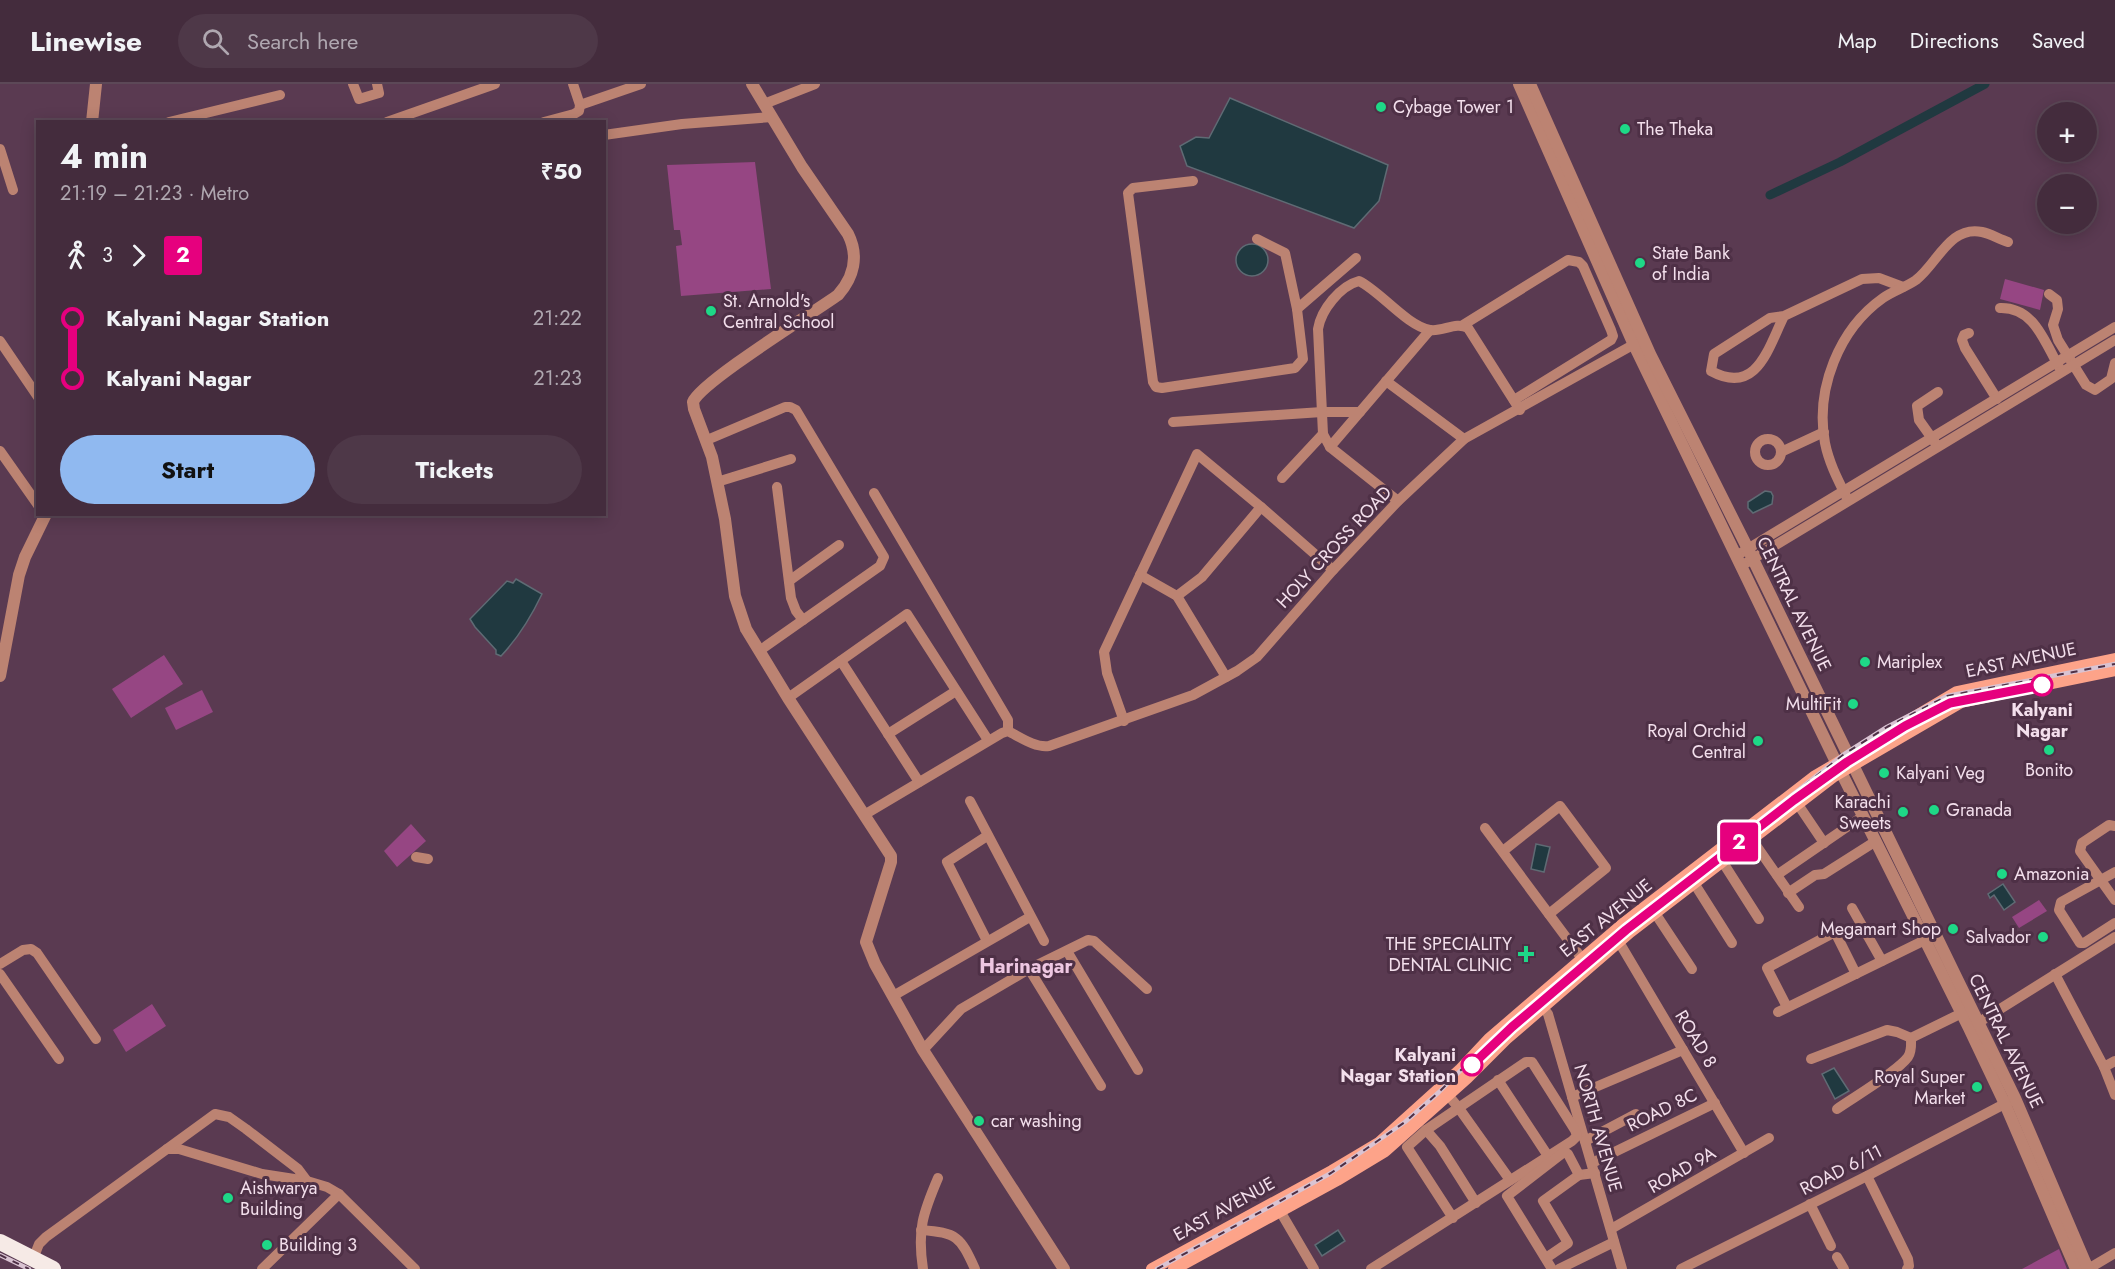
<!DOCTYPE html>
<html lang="en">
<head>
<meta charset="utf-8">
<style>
	:root { --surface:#442c3d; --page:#4e3848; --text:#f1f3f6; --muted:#afa7b0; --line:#5c4857; --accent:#90b9f0 }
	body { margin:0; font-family:Jost,sans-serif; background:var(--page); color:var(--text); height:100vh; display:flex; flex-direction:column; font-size:22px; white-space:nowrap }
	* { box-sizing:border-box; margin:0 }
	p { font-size:20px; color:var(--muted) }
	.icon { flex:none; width:33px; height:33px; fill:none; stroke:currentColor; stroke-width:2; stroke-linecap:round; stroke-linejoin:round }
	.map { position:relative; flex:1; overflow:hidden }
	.panel { position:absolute; left:36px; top:36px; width:570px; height:396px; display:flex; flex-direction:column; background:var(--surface); border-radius:0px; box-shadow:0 3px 15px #0003,0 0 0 2px var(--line) }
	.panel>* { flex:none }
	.badge { padding:0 12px; border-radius:4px; font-size:21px; line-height:39px }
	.fabs { position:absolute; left:2037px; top:18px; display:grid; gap:12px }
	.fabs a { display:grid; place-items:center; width:60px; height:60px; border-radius:50%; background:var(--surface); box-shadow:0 3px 15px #0003,0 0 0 2px var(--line); font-size:30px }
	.map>.badge { position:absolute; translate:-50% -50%; box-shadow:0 0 0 3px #fff }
	.legs { display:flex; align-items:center; gap:9px; height:66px; padding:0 24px; font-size:20px }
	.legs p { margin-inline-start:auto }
	.headline { display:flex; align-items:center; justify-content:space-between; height:102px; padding:0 24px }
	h1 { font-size:33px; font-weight:700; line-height:45px }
	.primary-button { display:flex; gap:12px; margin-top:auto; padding:12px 24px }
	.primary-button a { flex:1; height:69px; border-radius:36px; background:var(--accent); color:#111; font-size:24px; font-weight:700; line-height:69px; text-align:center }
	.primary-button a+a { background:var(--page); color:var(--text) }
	ul { padding:0 24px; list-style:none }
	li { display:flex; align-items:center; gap:21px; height:60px; font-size:22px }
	li i { display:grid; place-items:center; width:9px; height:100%; margin:0 8px; background:currentColor }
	li i::after { content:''; width:15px; height:15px; margin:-8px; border:4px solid; border-radius:50%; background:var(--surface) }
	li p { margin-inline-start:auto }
	li:first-child i { background:linear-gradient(#0000 50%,currentColor 0) }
	li:last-child i { background:linear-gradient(currentColor 50%,#0000 0) }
	header { display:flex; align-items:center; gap:36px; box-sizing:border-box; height:84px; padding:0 30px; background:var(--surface); border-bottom:2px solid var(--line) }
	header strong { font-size:28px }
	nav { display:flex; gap:33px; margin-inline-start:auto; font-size:21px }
	.search { width:420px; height:54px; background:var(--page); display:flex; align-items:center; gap:15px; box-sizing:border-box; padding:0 21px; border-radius:33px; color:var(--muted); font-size:22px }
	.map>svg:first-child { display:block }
</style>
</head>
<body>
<header>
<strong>Linewise</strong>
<div class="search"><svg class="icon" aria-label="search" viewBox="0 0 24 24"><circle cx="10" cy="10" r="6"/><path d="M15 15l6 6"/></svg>Search here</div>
<nav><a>Map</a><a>Directions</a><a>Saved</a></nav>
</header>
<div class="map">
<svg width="2115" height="1185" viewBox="0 0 2115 1185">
	<rect width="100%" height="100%" fill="#5a3a51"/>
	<g fill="#964683">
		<polygon points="755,78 771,205 681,212 676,162 682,161 680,146 674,146 667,81"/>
		<polygon points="2005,195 2044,206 2040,226 2000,215"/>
		<polygon points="164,571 183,600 131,634 112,605"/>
		<polygon points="202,606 213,628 176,646 165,624"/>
		<polygon points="411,740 426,757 397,783 384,767"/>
		<polygon points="2039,816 2047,827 2019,844 2012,833"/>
		<polygon points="152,920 166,942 126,968 113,946"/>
		<polygon points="2059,1165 2067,1185 2022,1185"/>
	</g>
	<g fill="#203940" stroke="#5f6b74" stroke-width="1.5">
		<polygon points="1230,14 1388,81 1379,117 1354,144 1187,82 1180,62 1196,53 1209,54"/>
		<circle cx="1252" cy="176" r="16"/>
		<polygon points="1765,407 1771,408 1773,412 1772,420 1753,429 1748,424 1748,418"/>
		<path d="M516 495 542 510C531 533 519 553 501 572L496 570V566L475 543 470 535 507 497 513 499Z"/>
		<polygon points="1536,760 1550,763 1544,788 1531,785"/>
		<polygon points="2003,800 2015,818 2004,826 1994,811 1990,814 1988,810"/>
		<polygon points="1834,984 1849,1007 1835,1015 1822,990"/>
		<polygon points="1338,1146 1345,1157 1322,1172 1315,1161"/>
	</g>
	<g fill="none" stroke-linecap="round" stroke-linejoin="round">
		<polyline stroke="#203940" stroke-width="9" points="1770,111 1840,78 1985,0"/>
		<g stroke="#bc8372" stroke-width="10">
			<polyline points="353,0 359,15 379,9 377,0"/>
			<polyline points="764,20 815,0"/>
			<polyline points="580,21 641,0"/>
			<polyline points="169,38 280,11"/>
			<polyline points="387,38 495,0"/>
			<polyline points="544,38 574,30 579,27 580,21 573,0"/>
			<polyline points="604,51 682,40 772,33"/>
			<polyline points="0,65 13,106"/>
			<polyline points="1193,97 1133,104 1128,109 1153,298 1156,303 1162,304 1295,284 1303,275 1297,225 1285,169 1257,155"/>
			<polyline points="2049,210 2057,216 2058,225 2053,241 2058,256 2086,301 2095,306 2111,295 2115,279"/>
			<path d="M2000 224C2034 223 2044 257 2059 283"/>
			<polyline points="1297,225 1356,174"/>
			<path d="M1784 232C1768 264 1757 312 1711 287L1714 270 1770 234 1784 232 1862 195 1879 194 1903 203"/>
			<polyline points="1463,241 1568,176 1579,178 1583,182 1611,246 1613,252 1611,256 1514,316"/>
			<polyline points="1969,249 1964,251 1962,256 1965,264 1997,315"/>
			<polyline points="0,257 38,313"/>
			<polyline points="1386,297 1464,355"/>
			<polyline points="1173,338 1322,328 1360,328"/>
			<circle cx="1768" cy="368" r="13"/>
			<polyline points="707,356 785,323 790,323 796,326 884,473 880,482 759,567"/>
			<polyline points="1936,360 1919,336 1917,322 1938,308"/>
			<polyline points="1330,363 1430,246"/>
			<polyline points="0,367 38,421"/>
			<polyline points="1781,368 1824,348"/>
			<polyline points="1282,394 1323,350"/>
			<polyline points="717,398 791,375"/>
			<polyline points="777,403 791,514 796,527 803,536"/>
			<polyline points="874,409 1008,636 1008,647"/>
			<path d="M1847 414C1838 396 1829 379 1825 359 1815 305 1839 245 1883 214 1893 207 1906 203 1916 196 1937 180 1950 141 1982 148 1991 150 1999 155 2008 158"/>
			<path d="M1398 417 1330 363 1323 350 1318 245C1321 226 1340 202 1359 197 1380 207 1407 242 1430 246 1443 248 1456 237 1468 244L1520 326"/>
			<polyline points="1736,472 2115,243"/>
			<polyline points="1746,479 2115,256"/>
			<polyline points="1140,491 1177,512 1226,593"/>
			<polyline points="789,497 839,461"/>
			<polyline points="1177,512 1202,493 1261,423"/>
			<polyline points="841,577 919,698"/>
			<polyline points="788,614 907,530 988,656"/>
			<polyline points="1124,637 1107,589 1104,568 1197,370 1261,423 1333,486"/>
			<polyline points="888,650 956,607"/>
			<polyline points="970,717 1044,857"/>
			<polyline points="1797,719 1824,759"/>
			<path d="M864 731 1002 649 1008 647C1020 653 1035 664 1049 662L1193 611 1237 587 1257 573 1333 486 1398 417 1464 355 1640 257"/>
			<polyline points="2115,742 2109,741 2082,759 2080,767 2115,816"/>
			<polyline points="1485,744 1583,876"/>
			<polyline points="987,752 947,778 987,857"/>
			<polyline points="1751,754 1799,823"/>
			<polyline points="1503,767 1560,722 1606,784 1549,830"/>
			<polyline points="416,773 428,775"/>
			<polyline points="1722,777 1759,835"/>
			<polyline points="2115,788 2061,818 2059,826 2080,859 2084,859 2115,839"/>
			<polyline points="1777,791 1863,732"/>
			<polyline points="1694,799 1732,859"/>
			<polyline points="1788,809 1815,791 1824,790 1876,757"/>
			<polyline points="1852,824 1882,877"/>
			<polyline points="1655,829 1692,885"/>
			<polyline points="1619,858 1744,1069"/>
			<polyline points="1067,867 1138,986"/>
			<polyline points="0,880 23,866 31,865 37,869 96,955"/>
			<polyline points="1029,885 1101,1002"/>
			<polyline points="0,890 59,975"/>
			<polyline points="2055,890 2104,983 2115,977"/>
			<polyline points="893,912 1030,833"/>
			<polyline points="1538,917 1548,930 1622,1185"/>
			<polyline points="1787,923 1767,884 1835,848 1856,890"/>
			<polyline points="1778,928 1925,856"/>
			<polyline points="1973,942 2115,853"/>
			<polyline points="1911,954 1962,929"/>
			<polyline points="923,966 961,925 1029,885 1088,856 1094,857 1147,905"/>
			<polyline points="1811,975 1887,946 1897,948 1911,954"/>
			<polyline points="2104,983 2115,1011"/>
			<polyline points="1498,996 1548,1072"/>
			<polyline points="1448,1011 1458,1023 1510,1096"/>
			<polyline points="1572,1013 1683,966"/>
			<path d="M1837 1025C1854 1013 1897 988 1908 973 1912 967 1911 960 1911 954"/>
			<polyline points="1426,1046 1440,1062 1476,1119"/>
			<polyline points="1585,1057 1636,1030"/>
			<polyline points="167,1065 179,1065 262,1090 307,1097"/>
			<polyline points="1592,1079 1715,1019"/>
			<polyline points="1867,1092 1908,1175 1909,1182 1907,1185"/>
			<polyline points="1810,1120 1831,1162"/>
			<polyline points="1280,1127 1314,1185"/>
			<polyline points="1611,1145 1769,1054"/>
			<path d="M921 1146C957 1149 960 1152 975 1185"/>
			<polyline points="1837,1173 1844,1185"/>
			<polyline points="1546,1174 1568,1159 1543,1117 1579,1091 1595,1089"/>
			<polyline points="33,1175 39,1160 46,1153 215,1030 229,1033 246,1045 298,1085 307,1097 327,1103 339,1110 415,1185"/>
			<polyline points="262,1185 339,1110"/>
			<path d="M923 1185C917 1146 923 1129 938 1094"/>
			<polyline points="1371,1185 1572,1057 1577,1052 1575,1046 1532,978 1526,978 1426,1046 1407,1063 1453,1134"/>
			<polyline points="1552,1185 1507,1112 1564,1068 1568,1070 1579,1091"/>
			<polyline points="1559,1185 1614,1158"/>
			<polyline points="1681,1185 1867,1092 2012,1016"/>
			<polyline points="2088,1185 2115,1169"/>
		</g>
		<g stroke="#bc8372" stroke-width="12">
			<path d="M752 0 802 83 848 150C859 172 854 193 838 211 813 229 701 298 693 318L694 325 712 373 725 435 735 512 746 545 788 614 891 772V778L866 858 875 880 923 966 1064 1185"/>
			<polyline points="1519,0 1634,261 1836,678 1969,944 2005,1020 2076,1185"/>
			<polyline points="1530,0 1650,270 1748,465 2015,1014 2088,1185"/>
			<polyline points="92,38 96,0"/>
			<polyline points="0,592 19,491 25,473 46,430"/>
		</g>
		<g stroke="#fda389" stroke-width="12">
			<polyline points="1152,1185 1332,1087 1379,1059 1460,986 1489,955 1623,840 1814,693 1957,608 2115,575"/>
			<polyline points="1174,1185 1337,1096 1385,1067 1467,994 1506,955 1630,848 1834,692 1961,618 2115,586"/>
		</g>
		<polyline stroke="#f6eae6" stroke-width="16" points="0,1158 53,1185"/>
		<defs>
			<g id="rail">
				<polyline points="0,1171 29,1185"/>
				<polyline points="1157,1185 1331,1089 1405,1038 1438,1009 1491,956 1624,843 1843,671 1887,643 1947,612 2115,580"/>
			</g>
		</defs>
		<use href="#rail" stroke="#d9c3d2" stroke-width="4.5"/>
		<use href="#rail" stroke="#4e3046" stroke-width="2" stroke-dasharray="7" stroke-linecap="butt"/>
	</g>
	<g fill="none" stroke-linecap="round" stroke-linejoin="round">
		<defs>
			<polyline id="line-1" points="1472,981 1512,943 1626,846 1794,716 1847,678 1905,642 1950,619 2042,601"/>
		</defs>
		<use href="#line-1" stroke="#fff" stroke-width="14"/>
		<use href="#line-1" stroke="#e6007e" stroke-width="9"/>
	</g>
	<g fill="#1ed887" stroke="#4e3046" stroke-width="2">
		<circle cx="1381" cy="23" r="6"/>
		<circle cx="1625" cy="45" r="6"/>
		<circle cx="1640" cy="179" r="6"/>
		<circle cx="711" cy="227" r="6"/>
		<circle cx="1865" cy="578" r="6"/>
		<circle cx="1853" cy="620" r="6"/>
		<circle cx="1758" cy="657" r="6"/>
		<circle cx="2049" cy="666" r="6"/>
		<circle cx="1884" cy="689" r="6"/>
		<circle cx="1934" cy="726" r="6"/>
		<circle cx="1903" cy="728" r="6"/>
		<circle cx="2002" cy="790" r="6"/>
		<circle cx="1953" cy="845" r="6"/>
		<circle cx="2043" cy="853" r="6"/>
		<path d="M1523 861h6v6h6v6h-6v6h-6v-6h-6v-6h6z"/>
		<circle cx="1977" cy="1003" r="6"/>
		<circle cx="979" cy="1037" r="6"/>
		<circle cx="228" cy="1114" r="6"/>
		<circle cx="267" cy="1161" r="6"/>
	</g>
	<g fill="#fff" stroke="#e6007e" stroke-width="3">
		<circle cx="2042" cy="601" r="10"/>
		<circle cx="1472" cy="981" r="10"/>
	</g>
	<g text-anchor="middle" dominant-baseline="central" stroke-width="6" stroke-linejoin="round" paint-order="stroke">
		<g font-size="18" fill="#f3dfec" stroke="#4e3046" text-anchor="start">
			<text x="1393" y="23">Cybage Tower 1</text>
			<text x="1637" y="45">The Theka</text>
			<text x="1652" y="169">State Bank<tspan x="1652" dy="21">of India</tspan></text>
			<text x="723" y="217">St. Arnold's<tspan x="723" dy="21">Central School</tspan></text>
			<text x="1877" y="578">Mariplex</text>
			<text x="1841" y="620" text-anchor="end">MultiFit</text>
			<text x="1746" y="647" text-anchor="end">Royal Orchid<tspan x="1746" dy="21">Central</tspan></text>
			<text x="2049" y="686" text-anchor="middle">Bonito</text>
			<text x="1896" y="689">Kalyani Veg</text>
			<text x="1891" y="718" text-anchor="end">Karachi<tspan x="1891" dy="21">Sweets</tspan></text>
			<text x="1946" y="726">Granada</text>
			<text x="2014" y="790">Amazonia</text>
			<text x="1941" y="845" text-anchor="end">Megamart Shop</text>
			<text x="2031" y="853" text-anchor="end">Salvador</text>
			<text x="1512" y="860" text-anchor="end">THE SPECIALITY<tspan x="1512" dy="21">DENTAL CLINIC</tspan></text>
			<text x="1965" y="993" text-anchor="end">Royal Super<tspan x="1965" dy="21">Market</tspan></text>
			<text x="991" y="1037">car washing</text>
			<text x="240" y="1104">Aishwarya<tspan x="240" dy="21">Building</tspan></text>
			<text x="279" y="1161">Building 3</text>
		</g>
		<g font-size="18" fill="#f3dfec" stroke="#4e3046">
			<text transform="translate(1334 463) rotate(-47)">HOLY CROSS ROAD</text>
			<text transform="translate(1794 520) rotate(64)">CENTRAL AVENUE</text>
			<text transform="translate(2021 576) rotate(-12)">EAST AVENUE</text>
			<text transform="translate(1606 834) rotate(-39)">EAST AVENUE</text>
			<text transform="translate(1696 955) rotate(59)">ROAD 8</text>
			<text transform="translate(2006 957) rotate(64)">CENTRAL AVENUE</text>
			<text transform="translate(1662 1026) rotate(-26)">ROAD 8C</text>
			<text transform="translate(1598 1044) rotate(74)">NORTH AVENUE</text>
			<text transform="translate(1682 1086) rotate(-30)">ROAD 9A</text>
			<text transform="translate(1841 1086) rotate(-27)">ROAD 6/11</text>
			<text transform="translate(1224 1125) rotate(-29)">EAST AVENUE</text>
		</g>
		<g font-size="18" font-weight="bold" fill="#f3dfec" stroke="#4e3046">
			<text x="2042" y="626">Kalyani<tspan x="2042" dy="21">Nagar</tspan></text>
			<text x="1456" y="971" text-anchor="end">Kalyani<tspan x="1456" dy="21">Nagar Station</tspan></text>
		</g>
		<g font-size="20" font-weight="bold" fill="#eec7e2" stroke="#4e3046">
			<text x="1026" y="882">Harinagar</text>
		</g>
	</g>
</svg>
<div class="fabs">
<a>+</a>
<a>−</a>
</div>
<b class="badge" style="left:1739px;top:758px;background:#e6007e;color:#fff">2</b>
<section class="panel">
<div class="headline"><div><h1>4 min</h1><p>21:19 – 21:23 · Metro</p></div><b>₹50</b></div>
<div class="legs"><svg class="icon" aria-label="walk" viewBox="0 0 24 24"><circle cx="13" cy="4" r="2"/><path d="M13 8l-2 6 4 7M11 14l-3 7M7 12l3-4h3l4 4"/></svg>3<svg class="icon" aria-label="forward" viewBox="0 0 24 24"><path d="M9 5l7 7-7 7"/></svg><b class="badge" style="background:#e6007e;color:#fff">2</b></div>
<ul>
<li><i style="color:#e6007e"></i><b>Kalyani Nagar Station</b><p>21:22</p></li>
<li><i style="color:#e6007e"></i><b>Kalyani Nagar</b><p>21:23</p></li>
</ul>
<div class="primary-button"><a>Start</a><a>Tickets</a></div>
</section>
</div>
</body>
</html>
